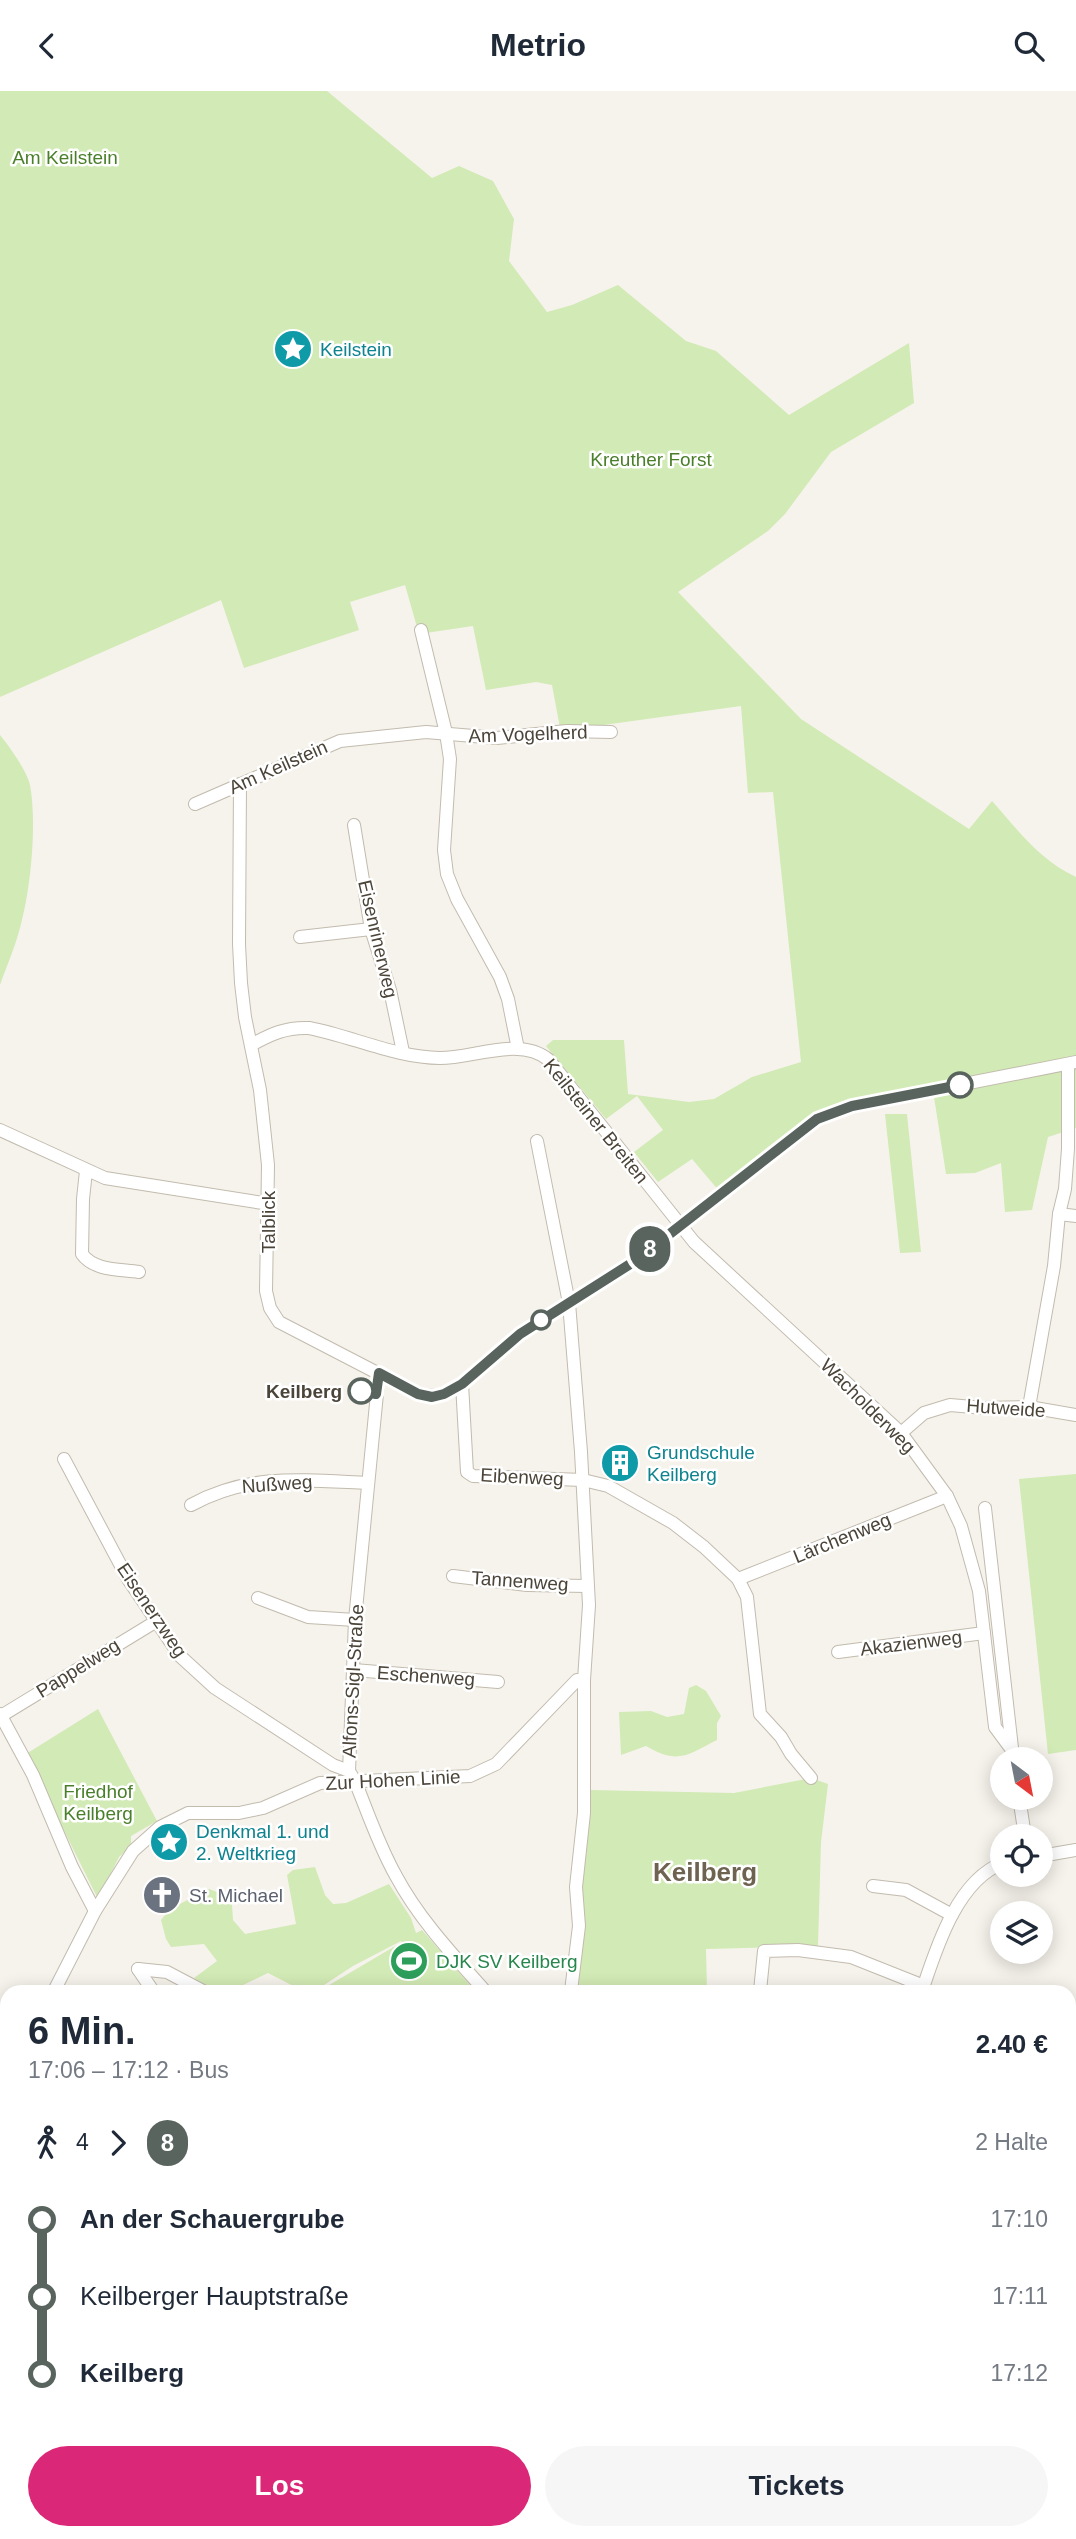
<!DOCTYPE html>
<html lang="de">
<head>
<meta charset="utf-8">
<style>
	:root { --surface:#fff; --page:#f6f6f7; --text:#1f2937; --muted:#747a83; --accent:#db2777 }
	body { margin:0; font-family:Arial,sans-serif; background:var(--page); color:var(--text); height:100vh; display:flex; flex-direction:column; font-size:26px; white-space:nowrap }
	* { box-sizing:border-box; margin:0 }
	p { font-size:23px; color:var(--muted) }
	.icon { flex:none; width:38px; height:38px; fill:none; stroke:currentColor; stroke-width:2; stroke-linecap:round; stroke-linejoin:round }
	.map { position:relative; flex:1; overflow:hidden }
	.drawer { position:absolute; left:0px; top:1894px; width:1076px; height:555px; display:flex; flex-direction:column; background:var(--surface); border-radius:21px 21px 0 0; box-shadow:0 4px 18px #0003 }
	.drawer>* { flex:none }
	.badge { padding:0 14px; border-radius:23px; font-size:24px; line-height:46px }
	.needle { width:46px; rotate:148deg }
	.fabs { position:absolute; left:990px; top:1656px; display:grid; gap:14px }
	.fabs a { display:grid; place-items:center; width:63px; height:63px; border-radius:50%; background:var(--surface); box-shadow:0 4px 18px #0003; font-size:35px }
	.map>.badge { position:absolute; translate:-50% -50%; box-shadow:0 0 0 4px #fff }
	.legs { display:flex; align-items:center; gap:10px; height:77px; padding:0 28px; font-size:23px }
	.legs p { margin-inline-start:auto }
	.overview { display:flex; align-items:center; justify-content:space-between; height:119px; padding:0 28px }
	h1 { font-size:38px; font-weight:700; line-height:52px }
	.primary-button { display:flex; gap:14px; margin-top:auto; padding:14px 28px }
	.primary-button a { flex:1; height:80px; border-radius:42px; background:var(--accent); color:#fff; font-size:28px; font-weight:700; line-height:80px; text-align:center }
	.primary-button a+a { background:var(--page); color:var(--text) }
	ul { padding:0 28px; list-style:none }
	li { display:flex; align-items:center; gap:24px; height:77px; font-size:26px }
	li i { display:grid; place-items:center; width:10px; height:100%; margin:0 9px; background:currentColor }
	li i::after { content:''; width:18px; height:18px; margin:-9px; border:5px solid; border-radius:50%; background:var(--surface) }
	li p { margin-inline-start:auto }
	li:first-child i { background:linear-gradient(#0000 50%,currentColor 0) }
	li:last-child i { background:linear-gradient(currentColor 50%,#0000 0) }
	header { display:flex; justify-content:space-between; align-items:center; height:91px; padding:0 28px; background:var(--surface); font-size:32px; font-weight:700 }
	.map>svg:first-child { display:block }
</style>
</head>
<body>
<header><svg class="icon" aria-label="back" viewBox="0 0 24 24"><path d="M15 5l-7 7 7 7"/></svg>Metrio<svg class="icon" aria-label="search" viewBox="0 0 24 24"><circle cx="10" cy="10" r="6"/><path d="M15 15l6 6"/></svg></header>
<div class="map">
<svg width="1076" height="2448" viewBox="0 0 1076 2448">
	<rect width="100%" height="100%" fill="#f6f3ec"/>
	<g fill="#d2eab5">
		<path d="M0 0H327L432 87 459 75 493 90 514 128 509 170 547 221 572 214 618 194 686 250 716 260 789 324 909 252 914 312 831 361 785 423 768 440 678 501 801 628 969 738 992 710C1018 739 1039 769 1076 786V1037L1048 1046 1032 1119 1005 1121 1001 1072 975 1082 946 1083 934 1006 850 1021 821 1035 819 1025 720 1101 692 1068 658 1091 634 1061 663 1039 637 1005 606 1028 546 955 553 949H624L628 1003 689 1011 714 1008 752 986 801 971 773 701 748 702 741 615 589 636 560 637 552 594 536 591 486 599 473 535 419 543 405 494 350 511 359 539 244 577 221 509 0 606Z"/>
		<path d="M0 644C9 655 27 680 30 694 37 732 31 796 21 833 16 854 7 874 0 894Z"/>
		<polygon points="885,1023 907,1023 921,1161 900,1162"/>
		<polygon points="1076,1383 1076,1659 1048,1663 1019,1388"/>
		<path d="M696 1594 706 1600 721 1625 717 1632V1649C687 1664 678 1674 646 1655L621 1664 619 1621 651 1620 667 1626 684 1623 689 1597Z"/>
		<polygon points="98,1618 157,1730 131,1745 131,1755 119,1766 98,1808 26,1663"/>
		<polygon points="811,1687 828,1693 821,1751 818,1855 706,1858 707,1900 578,1900 583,1833 582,1792 591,1699 734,1702"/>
		<polygon points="315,1776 325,1804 333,1813 346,1812 389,1793 411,1827 416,1842 422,1839 475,1900 319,1900 402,1851 401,1850 353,1875 315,1900 303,1900 268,1882 231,1900 213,1900 194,1887 217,1870 204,1853 171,1856 166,1848 161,1829 170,1818 209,1798 225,1804 232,1814 233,1829 245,1843 296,1833 287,1784 293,1779"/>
		<polygon points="7,2338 7,2419 0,2409 0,2344"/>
		<polygon points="138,2441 364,2441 364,2448 149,2448"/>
	</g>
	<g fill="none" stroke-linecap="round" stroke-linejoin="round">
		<polyline stroke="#a9d4f2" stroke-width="2.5" points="337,2441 345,2448"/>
		<defs>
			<g id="minor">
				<polyline points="421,539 446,642 450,668 444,759 447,783 457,808 500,886 508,908 518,958"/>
				<polyline points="240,693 239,853 241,892 245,926 260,999 268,1074 266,1200 270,1217 279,1231 418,1303 432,1305 444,1303 462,1293 520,1243 635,1170 817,1028 852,1015 1076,971"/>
				<polyline points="195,713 340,650 426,641 497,647 567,640 611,641"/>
				<polyline points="354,734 371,838 390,899 403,961"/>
				<polyline points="300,846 371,838"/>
				<path d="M251 954C271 943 286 936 309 937 351 945 397 967 440 967 474 967 520 945 549 969L694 1151 901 1342 947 1405 961 1435 979 1500 995 1636 1012 1659 1014 1668"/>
				<polyline points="0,1039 105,1087 269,1113"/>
				<polyline points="537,1050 569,1212 581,1361 589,1514 584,1589 584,1722 576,1796 579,1835 571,1900"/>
				<path d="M86 1080 83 1108 82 1163C94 1180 120 1178 139 1181"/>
				<polyline points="1059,1123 1076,1125"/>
				<path d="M379 1282 355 1529 349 1680 355 1690C368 1722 379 1755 396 1785 419 1828 453 1864 485 1900"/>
				<polyline points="462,1293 467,1381 473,1385 583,1389 608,1395 673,1432 704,1456 738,1488 747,1506 760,1623 781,1646 791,1663 811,1687"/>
				<polyline points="1029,1316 1054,1175 1059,1123 1065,1098 1068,1058 1068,973"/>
				<polyline points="901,1342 924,1322 950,1314 984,1317 1029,1316 1076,1324"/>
				<polyline points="64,1368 128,1488 180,1565 215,1597 333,1674 349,1680"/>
				<path d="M191 1414C249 1382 304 1389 367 1392"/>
				<polyline points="985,1417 1012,1657"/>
				<polyline points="453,1485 527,1494 587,1495"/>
				<polyline points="738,1488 947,1405"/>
				<polyline points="258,1507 308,1526 355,1529"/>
				<polyline points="838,1561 984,1542"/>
				<polyline points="354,1579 498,1591"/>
				<polyline points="0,1623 33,1684 72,1776 95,1820"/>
				<polyline points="1,1625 155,1531"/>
				<polyline points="1019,1706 1025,1745"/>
				<polyline points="1041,1765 1076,1759"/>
				<polyline points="873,1795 906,1799 952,1824"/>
				<polyline points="138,1878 167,1881 203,1900"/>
				<polyline points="138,1878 153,1900"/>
				<polyline points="54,1900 95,1820 133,1760 160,1736 188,1722 239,1722 263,1717 320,1692 470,1685 496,1673 577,1589 584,1589"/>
				<polyline points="760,1900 764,1860 798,1859 851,1866 924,1895"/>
				<path d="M922 1900C936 1858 957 1789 1003 1772"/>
				<polyline points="0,1985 7,1976"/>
				<polyline points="1069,2025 1076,2016"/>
				<polyline points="763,2441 768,2448"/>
				<polyline points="829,2448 833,2441"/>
			</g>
		</defs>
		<use href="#minor" stroke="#c2bbae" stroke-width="14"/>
		<use href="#minor" stroke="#fff" stroke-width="12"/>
	</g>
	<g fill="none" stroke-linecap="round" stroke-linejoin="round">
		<defs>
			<polyline id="line-1" points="361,1300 376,1303 379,1282 418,1303 432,1306 444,1303 462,1293 520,1243 635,1170 817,1028 852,1015 960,994"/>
		</defs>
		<use href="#line-1" stroke="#fff" stroke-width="16"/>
		<use href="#line-1" stroke="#59645e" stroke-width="10"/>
	</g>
	<defs>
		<symbol id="sight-disc" viewBox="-11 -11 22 22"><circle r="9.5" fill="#0f9aa8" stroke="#fff"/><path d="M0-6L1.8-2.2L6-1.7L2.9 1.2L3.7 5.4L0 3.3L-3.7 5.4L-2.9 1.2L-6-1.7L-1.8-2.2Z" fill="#fff"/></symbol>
		<symbol id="building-disc" viewBox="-11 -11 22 22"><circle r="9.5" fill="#0f9aa8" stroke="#fff"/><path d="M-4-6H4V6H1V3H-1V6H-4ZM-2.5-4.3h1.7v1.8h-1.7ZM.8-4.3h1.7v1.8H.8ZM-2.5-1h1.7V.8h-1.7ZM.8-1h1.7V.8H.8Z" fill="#fff"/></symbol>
		<symbol id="church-disc" viewBox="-11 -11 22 22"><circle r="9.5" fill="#6b7280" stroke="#fff"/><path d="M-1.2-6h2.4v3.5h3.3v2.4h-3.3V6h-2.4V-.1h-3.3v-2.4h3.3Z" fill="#fff"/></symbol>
		<symbol id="stadium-disc" viewBox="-11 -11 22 22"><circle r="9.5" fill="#2e9e5b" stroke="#fff"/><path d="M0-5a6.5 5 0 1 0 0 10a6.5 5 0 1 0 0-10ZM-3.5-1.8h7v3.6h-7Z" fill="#fff"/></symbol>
	</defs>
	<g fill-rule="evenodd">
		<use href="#sight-disc" x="271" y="236" width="44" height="44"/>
		<use href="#building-disc" x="598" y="1350" width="44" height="44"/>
		<use href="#sight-disc" x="147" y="1729" width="44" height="44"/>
		<use href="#church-disc" x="140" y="1782" width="44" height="44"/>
		<use href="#stadium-disc" x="387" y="1848" width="44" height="44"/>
	</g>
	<g fill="#fff" stroke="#59645e" stroke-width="3.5">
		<circle cx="960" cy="994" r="12"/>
		<circle cx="541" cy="1229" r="9"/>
		<circle cx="361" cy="1300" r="12"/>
	</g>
	<g text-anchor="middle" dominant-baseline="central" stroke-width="5" stroke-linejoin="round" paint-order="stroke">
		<g font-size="19" fill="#4a7f2a" stroke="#fff">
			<text x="65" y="66">Am Keilstein</text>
			<text x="651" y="368">Kreuther Forst</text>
			<text x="98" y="1700">Friedhof<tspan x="98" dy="22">Keilberg</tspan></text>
		</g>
		<g font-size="19" fill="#0d838f" stroke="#fff" text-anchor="start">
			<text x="320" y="258">Keilstein</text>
			<text x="647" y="1361">Grundschule<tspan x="647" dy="22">Keilberg</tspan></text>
			<text x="196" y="1740">Denkmal 1. und<tspan x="196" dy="22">2. Weltkrieg</tspan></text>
		</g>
		<g font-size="19" fill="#4b4439" stroke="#fff">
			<text transform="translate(528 643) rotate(-2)">Am Vogelherd</text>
			<text transform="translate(278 676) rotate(-24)">Am Keilstein</text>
			<text transform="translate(378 848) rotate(77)">Eisenrinerweg</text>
			<text transform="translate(596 1030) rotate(51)">Keilsteiner Breiten</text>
			<text transform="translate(268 1131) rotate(-90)">Talblick</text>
			<text transform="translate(868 1315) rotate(45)">Wacholderweg</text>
			<text transform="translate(1006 1317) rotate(4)">Hutweide</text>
			<text transform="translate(522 1386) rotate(3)">Eibenweg</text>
			<text transform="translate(277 1393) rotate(-4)">Nußweg</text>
			<text transform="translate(842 1447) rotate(-22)">Lärchenweg</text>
			<text transform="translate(520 1490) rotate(4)">Tannenweg</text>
			<text transform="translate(152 1519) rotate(56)">Eisenerzweg</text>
			<text transform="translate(911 1552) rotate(-7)">Akazienweg</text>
			<text transform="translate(78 1577) rotate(-32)">Pappelweg</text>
			<text transform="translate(426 1585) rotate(4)">Eschenweg</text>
			<text transform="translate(353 1590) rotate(-87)">Alfons-Sigl-Straße</text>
			<text transform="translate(393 1689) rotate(-3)">Zur Hohen Linie</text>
		</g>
		<g font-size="19" font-weight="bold" fill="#4b4439" stroke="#fff" text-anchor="end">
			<text x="342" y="1300">Keilberg</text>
		</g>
		<g font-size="19" fill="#5b616d" stroke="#fff" text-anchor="start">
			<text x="189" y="1804">St. Michael</text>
		</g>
		<g font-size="19" fill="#27864d" stroke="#fff" text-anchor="start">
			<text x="436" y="1870">DJK SV Keilberg</text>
		</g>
		<g font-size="26" font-weight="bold" fill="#6e6250" stroke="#fff">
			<text x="705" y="1781">Keilberg</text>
		</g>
	</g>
</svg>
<div class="fabs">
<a><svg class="needle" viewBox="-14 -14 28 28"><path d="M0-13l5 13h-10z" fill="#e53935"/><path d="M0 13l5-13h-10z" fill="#747a83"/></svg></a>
<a><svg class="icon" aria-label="locate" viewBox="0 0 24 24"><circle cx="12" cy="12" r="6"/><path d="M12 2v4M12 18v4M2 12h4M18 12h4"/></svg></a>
<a><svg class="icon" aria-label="layers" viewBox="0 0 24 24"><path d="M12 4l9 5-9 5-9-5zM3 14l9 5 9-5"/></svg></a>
</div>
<b class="badge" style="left:650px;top:1158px;background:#59645e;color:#fff">8</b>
<section class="drawer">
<div class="overview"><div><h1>6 Min.</h1><p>17:06 – 17:12 · Bus</p></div><b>2.40 €</b></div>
<div class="legs"><svg class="icon" aria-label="walk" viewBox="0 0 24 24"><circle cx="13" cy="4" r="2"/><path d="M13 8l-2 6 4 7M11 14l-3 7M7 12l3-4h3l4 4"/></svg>4<svg class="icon" aria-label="forward" viewBox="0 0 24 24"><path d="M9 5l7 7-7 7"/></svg><b class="badge" style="background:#59645e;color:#fff">8</b><p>2 Halte</p></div>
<ul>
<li><i style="color:#59645e"></i><b>An der Schauergrube</b><p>17:10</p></li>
<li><i style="color:#59645e"></i><span>Keilberger Hauptstraße</span><p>17:11</p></li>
<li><i style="color:#59645e"></i><b>Keilberg</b><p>17:12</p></li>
</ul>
<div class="primary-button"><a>Los</a><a>Tickets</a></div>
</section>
</div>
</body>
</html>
